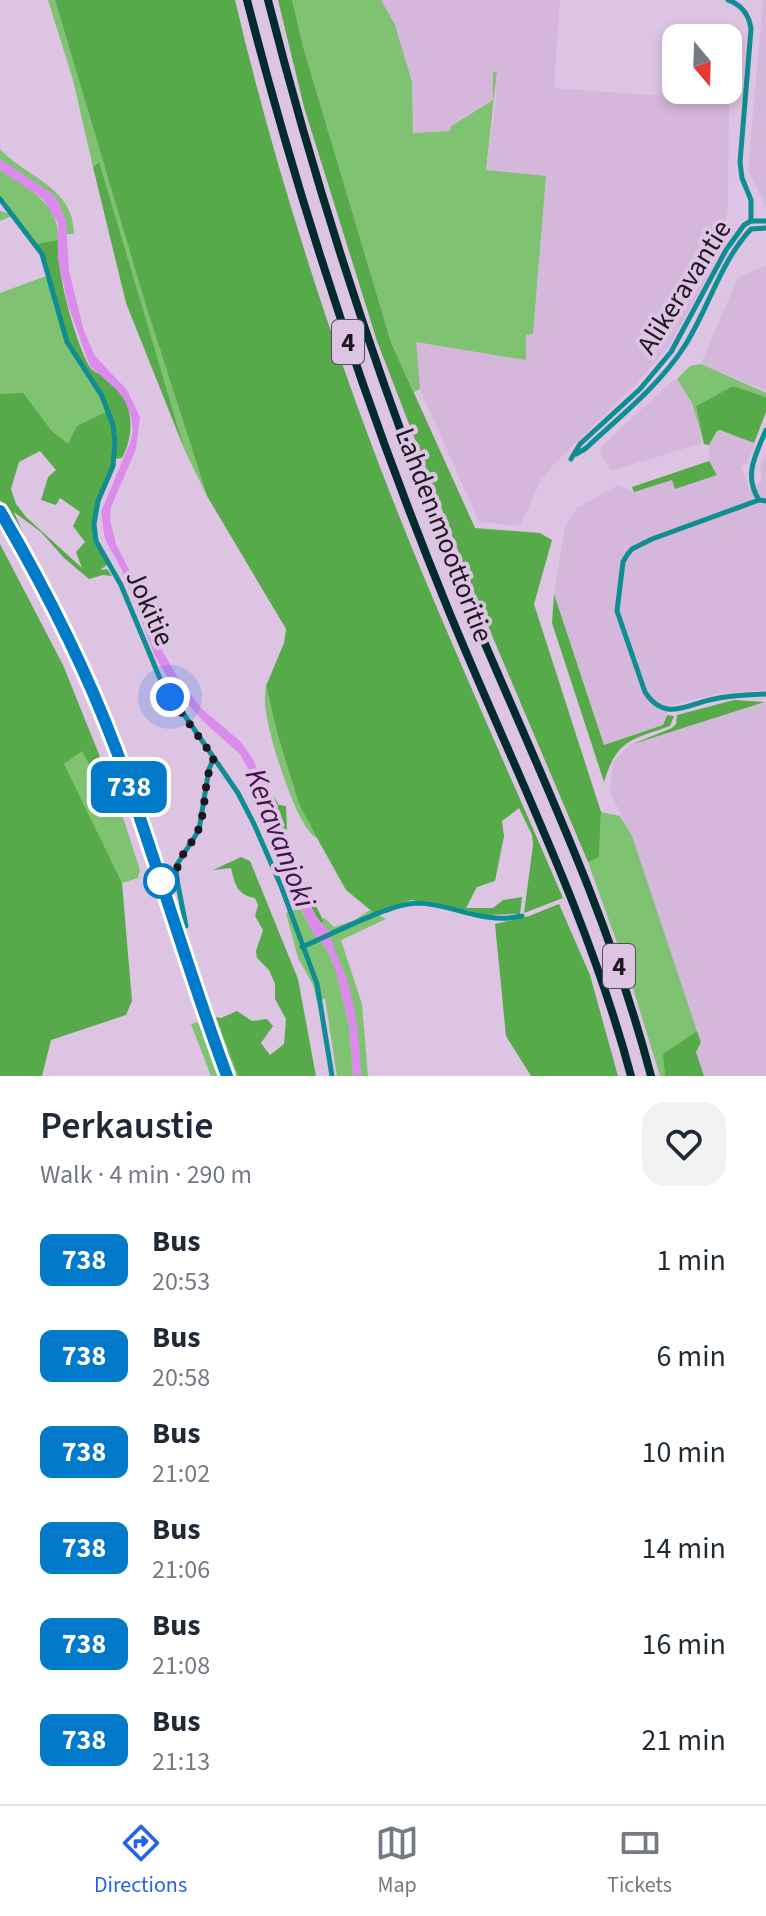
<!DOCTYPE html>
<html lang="en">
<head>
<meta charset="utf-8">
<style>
	:root { --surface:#fff; --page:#f2f2f3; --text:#1f2937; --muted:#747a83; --line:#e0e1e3; --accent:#2563eb }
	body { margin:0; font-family:"Source Sans 3",sans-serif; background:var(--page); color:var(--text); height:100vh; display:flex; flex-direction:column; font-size:30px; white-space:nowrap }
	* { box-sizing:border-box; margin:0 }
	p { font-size:26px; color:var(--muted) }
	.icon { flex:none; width:44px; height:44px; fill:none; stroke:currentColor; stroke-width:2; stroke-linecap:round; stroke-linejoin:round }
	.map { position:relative; height:1076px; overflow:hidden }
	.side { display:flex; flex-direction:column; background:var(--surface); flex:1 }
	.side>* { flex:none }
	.badge { padding:0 16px; border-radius:12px; font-size:28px; line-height:52px }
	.needle { width:52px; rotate:161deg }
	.fabs { position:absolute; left:662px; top:24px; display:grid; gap:16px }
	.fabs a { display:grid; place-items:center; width:80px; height:80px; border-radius:16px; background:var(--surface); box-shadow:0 4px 12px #0003; font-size:40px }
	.you { position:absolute; width:40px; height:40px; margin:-20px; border:6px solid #fff; border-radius:50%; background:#1a73e8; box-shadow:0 0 0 12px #1a73e833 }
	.map>.badge { position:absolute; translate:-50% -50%; box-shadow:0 0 0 4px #fff }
	.round { display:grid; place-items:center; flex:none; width:84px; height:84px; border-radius:24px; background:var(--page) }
	.head { display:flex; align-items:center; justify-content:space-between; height:136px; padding:0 40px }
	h1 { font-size:38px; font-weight:600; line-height:60px }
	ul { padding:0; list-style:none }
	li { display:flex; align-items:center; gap:24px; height:96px; padding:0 40px }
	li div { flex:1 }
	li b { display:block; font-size:30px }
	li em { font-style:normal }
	li .badge { min-width:88px; font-weight:700; text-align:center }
	.menu { display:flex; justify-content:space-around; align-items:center; height:112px; border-top:2px solid var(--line); background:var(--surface); font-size:22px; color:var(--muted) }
	.menu a { display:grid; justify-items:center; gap:4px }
	.menu .selected { color:var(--accent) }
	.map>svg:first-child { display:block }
</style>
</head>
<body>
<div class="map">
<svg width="766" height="1076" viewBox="0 0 766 1076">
	<rect width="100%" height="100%" fill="#dec4e3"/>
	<g fill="#d6b7dc">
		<polygon points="381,0 560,0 554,88 729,101 728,208 719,255 670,345 632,388 554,464 541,480 520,526 479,522 420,389 415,342 533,333 546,177 486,170 496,99 496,71 493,72 493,100 451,125 451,131 413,133 412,82 395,26"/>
		<polygon points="763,0 766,0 766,207 748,170"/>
		<polygon points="766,266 766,391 701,364 738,277"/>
		<polygon points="677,379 692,403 702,443 611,471 600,453 601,447 673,380"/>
		<polygon points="725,430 755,444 747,463 741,467 750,491 762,481 760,467 766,453 766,690 716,694 669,706 663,725 604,745 554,594 565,527 577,508 618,485 634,492 672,480 675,488 717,475 709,461 709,445 717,431"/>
		<polygon points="766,702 766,1076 704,1076 696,1052 701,1042 632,837 610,792 612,769 614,761 630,745"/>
	</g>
	<g fill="#7ec272">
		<polygon points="48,0 55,0 146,306 207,496 185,451 98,162 93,167 73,80"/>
		<polygon points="292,0 381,0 395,25 412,82 413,133 450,131 451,126 493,100 493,72 497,71 486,170 546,176 533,334 526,335 526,360 416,342 420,389 414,392 391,342 304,50"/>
		<path d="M0 149C27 178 74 187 74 234H67L59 203 0 159Z"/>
		<path d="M0 170C27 189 60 202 58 240L35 244 14 215 0 221V211L11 214 0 199Z"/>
		<polygon points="49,275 108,412 68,445 13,395 0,394 0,293"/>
		<polygon points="701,364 766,393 766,397 733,386 696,406 704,444 692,403 677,379 690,366"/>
		<path d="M266 686 277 733 299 804 317 838C297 830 269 736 266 712 264 703 265 694 266 686Z"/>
		<polygon points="82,750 107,800 117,799 140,870 138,878 122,883 63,764"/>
		<polygon points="601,812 620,816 632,836 697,1031 664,1054 665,1076 660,1076 631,982 588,862 599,856"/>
		<polygon points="300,908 314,934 328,951 336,971 349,1024 353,1076 337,1076 325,998 317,1002 313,985 298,958 286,913"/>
		<path d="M370 910 386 919 341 940 362 1004 368 1076H361C358 1020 349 971 320 922H324L323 917 334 927 353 921Z"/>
		<polygon points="216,1017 238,1076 211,1076 191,1024"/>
	</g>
	<g fill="#57aa49" fill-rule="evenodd">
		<path d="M55 0H235C281 194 345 386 421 570 467 680 516 789 563 898L524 913 533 845 532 835 519 808 502 821 504 836 495 881 477 887 466 908H493L503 900 522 897 520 914 486 915 433 902 411 900 374 913 346 890 317 838 299 804 277 733 266 686 284 643 286 629 207 496 146 306Z"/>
		<polygon points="278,0 292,0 304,50 391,342 475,528 540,533 552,540 534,604 601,812 599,857 588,862 477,600 377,341 304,107"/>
		<polygon points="99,162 185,451 126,303 93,167"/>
		<path d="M58 240C56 271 74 338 89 366 93 372 98 373 103 376 133 394 137 430 122 458L114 459C105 483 88 515 96 541 98 549 105 557 108 564L100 570 107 569 112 576 103 575 89 579 64 558 41 532 14 512 26 540 19 534 0 500V394L23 393 51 430 68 444 77 426 108 411 67 342 49 275 35 244ZM40 451 56 470 48 477 41 500 56 505 60 498 80 512 73 526 85 542 76 552 82 568 26 517 16 504 11 489 19 462Z"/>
		<polygon points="733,386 766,397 766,412 754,443 720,430 717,431 709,445 704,444 696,406"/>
		<polygon points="709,461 717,475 675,489 672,480 634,492 632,487"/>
		<polygon points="0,544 63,665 117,799 108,800 82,751 64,764 122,883 132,1001 126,1015 51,1040 42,1076 0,1076"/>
		<path d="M554 594 604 745 663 725 667 715 674 716 670 726C631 740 617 739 604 782L552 623Z"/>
		<polygon points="734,700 765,702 630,745 672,728 676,724 677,715"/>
		<path d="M274 797 279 805 286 806 287 829 283 833 291 856 324 922H320C294 880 282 845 267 798Z"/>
		<path d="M241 857 250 861 298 979 316 1076H238L216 1017 221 1018 237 1011 252 1021 267 1019 273 1026 261 1043 270 1055 284 1044 286 1019 275 999V984L269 970 257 958 256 951 263 930 255 916 258 905 255 898C237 895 235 884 231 868L213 870Z"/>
		<polygon points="559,904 590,975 618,1076 531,1076 506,1036 495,924 529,916"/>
		<polygon points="697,1031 701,1042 696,1052 704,1076 665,1076 663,1054"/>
	</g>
	<path fill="#db8beb" d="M0 159 53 194 59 203 66 221 69 271 84 331 95 356 127 390 140 417 136 449 111 507 110 520 116 544 132 576 161 648 178 678 202 709 241 742 254 761 284 854 304 897 320 922 330 931C332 950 344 968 349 986 357 1016 360 1045 361 1076H353L349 1024 336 971 328 951 314 934 285 879 250 772 240 754 205 723 173 687 155 656 122 570 105 539 101 512 130 443 133 432 131 416 125 401 118 391 90 366 68 305 58 259V223L43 199 0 170Z"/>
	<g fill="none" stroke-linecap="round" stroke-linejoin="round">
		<g stroke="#0e8d93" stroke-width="5">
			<path d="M728 0C742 5 749 14 751 29L740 162 742 178 751 200V221"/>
			<polyline points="0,199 42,254 67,342 102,396 113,425 115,443 113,466 98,501 94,524 96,541 121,585 161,681 238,793 254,824 281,886 317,984 332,1076"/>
			<path d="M576 454 585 449C619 417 658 387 684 347 708 310 720 262 751 229L766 228"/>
			<polyline points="571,459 580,444 640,389 671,352 726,250 744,225 751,221 766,221"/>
			<path d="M759 500C743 475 756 454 766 430"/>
			<path d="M766 501 759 500 652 539 632 549 627 555 623 562 617 611 645 692C665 723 687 704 714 699 731 695 749 695 766 694"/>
			<polyline points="186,926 177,880 176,866 199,830 209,769 214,758"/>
			<path d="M302 947C331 935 390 903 418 903 453 904 484 925 522 916"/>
		</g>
		<path stroke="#275f63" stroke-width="7" d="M0 511C45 588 86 669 117 753 156 859 187 969 227 1076"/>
		<g stroke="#022b2d" stroke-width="8">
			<path d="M247 0C300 207 367 410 448 609 511 763 588 914 631 1076"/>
			<path d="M268 0C318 197 382 392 458 580 526 745 606 903 651 1076"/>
		</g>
	</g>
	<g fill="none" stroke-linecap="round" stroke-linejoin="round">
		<defs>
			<path id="line" d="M0 511C45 588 86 669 117 752 156 859 187 969 227 1076"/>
		</defs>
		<use href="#line" stroke="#fff" stroke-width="18"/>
		<use href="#line" stroke="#007ac9" stroke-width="12"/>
		<path stroke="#201622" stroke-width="8" stroke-dasharray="0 14.4" d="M161 881 177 880C174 856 192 848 199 828 207 805 203 780 214 758L170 697"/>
	</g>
	<circle fill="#fff" stroke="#007ac9" stroke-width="4" cx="161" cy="881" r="16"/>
	<g text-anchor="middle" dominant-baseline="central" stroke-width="8" stroke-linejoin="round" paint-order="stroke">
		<g fill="#dec4e3" stroke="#594a5c" stroke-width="2">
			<rect x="332" y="320" width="32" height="44" rx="6"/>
			<rect x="603" y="944" width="32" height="44" rx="6"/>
		</g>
		<g font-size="26" font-weight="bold" fill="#201622">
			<text x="348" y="342">4</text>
			<text x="619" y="966">4</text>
		</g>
		<g font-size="28" fill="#201622" stroke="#dec4e3">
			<text transform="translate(684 287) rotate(-58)">Alikeravantie</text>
			<text transform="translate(444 535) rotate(69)">Lahden moottoritie</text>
			<text transform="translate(150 608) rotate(66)">Jokitie</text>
		</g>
		<g font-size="30" font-style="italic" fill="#43114c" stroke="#dec4e3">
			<text transform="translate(280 838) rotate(69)">Keravanjoki</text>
		</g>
	</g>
</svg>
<div class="fabs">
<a><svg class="needle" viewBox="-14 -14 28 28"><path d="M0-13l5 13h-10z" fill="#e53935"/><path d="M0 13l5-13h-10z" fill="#747a83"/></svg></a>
</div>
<div class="you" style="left:170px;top:697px"></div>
<b class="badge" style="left:129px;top:787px;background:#007ac9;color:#fff">738</b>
</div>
<section class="side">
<div class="head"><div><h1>Perkaustie</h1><p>Walk · 4 min · 290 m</p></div><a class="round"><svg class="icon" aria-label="heart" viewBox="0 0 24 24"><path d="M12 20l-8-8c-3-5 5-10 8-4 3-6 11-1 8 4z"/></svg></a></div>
<ul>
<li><span class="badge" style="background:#007ac9;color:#fff">738</span><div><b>Bus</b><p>20:53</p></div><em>1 min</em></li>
<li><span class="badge" style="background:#007ac9;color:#fff">738</span><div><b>Bus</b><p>20:58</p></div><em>6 min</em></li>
<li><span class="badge" style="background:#007ac9;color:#fff">738</span><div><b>Bus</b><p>21:02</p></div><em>10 min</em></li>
<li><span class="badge" style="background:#007ac9;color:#fff">738</span><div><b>Bus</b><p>21:06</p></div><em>14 min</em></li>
<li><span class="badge" style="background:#007ac9;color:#fff">738</span><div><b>Bus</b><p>21:08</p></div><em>16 min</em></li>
<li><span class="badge" style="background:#007ac9;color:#fff">738</span><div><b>Bus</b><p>21:13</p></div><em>21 min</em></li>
</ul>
</section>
<nav class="menu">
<a class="selected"><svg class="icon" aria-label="directions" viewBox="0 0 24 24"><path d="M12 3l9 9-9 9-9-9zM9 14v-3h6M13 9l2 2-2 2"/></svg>Directions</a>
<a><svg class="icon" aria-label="map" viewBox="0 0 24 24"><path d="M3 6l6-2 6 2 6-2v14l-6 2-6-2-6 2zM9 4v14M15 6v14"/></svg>Map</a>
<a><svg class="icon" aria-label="tickets" viewBox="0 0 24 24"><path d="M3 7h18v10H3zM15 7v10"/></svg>Tickets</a>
</nav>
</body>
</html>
